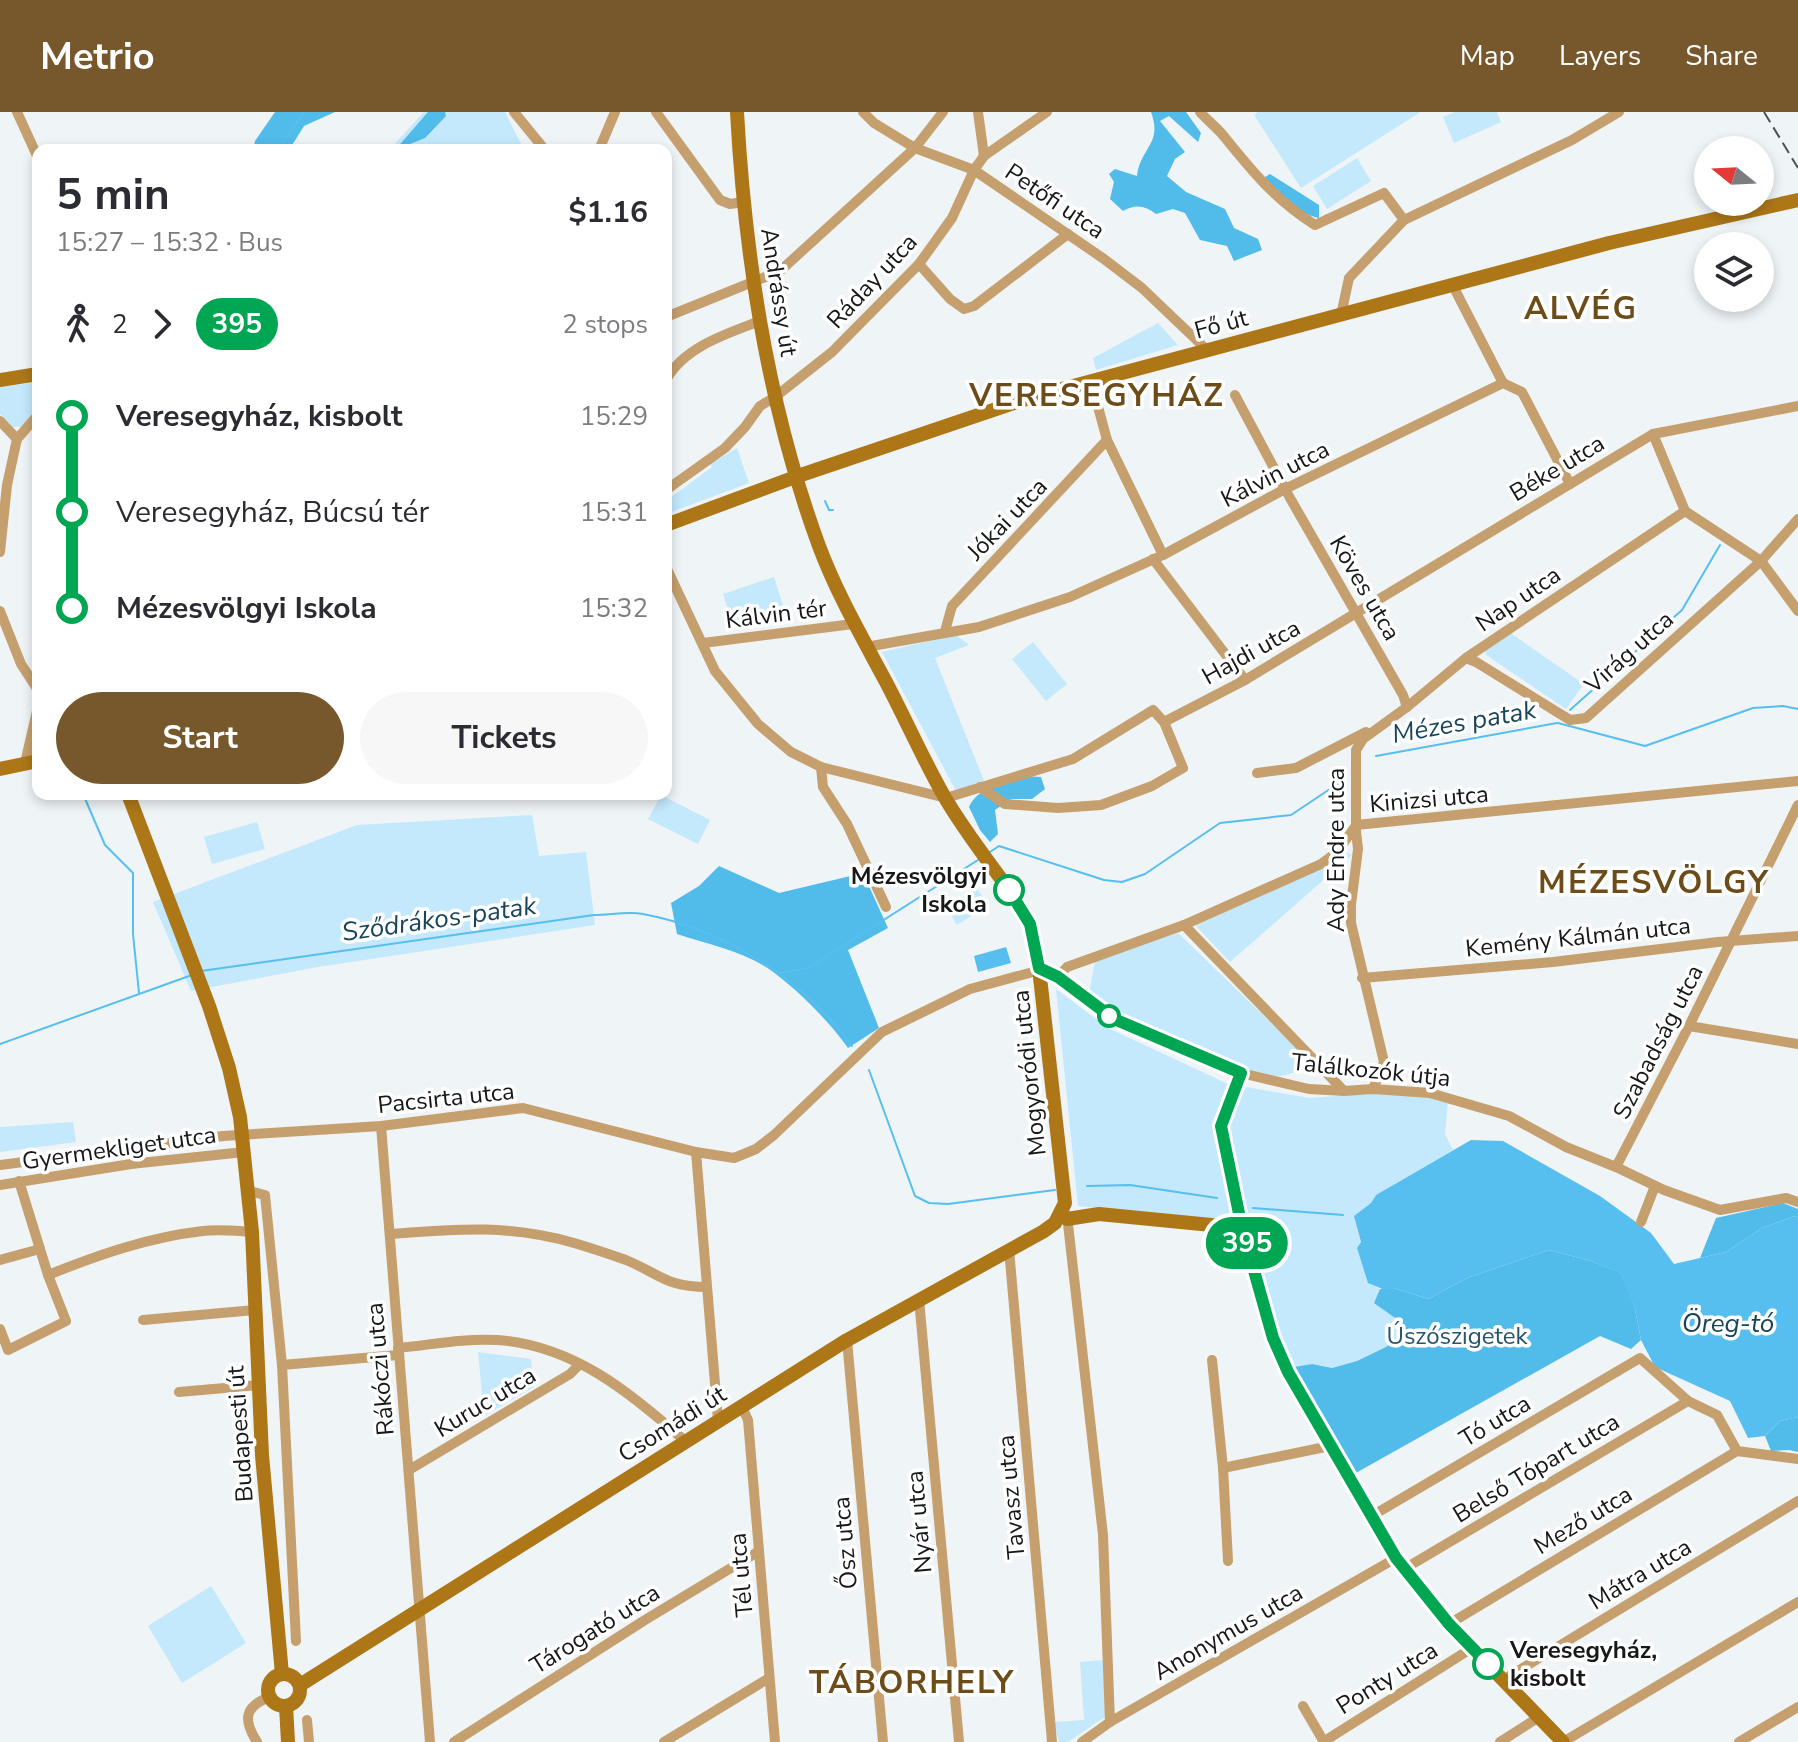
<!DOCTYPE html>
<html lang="en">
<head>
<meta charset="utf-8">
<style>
	:root { --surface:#fff; --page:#f7f7f7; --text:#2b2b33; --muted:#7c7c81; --accent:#76582c }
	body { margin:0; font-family:"Nunito Sans",sans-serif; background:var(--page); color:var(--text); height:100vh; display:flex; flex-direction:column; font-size:30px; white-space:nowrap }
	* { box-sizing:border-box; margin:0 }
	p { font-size:26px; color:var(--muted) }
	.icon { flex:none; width:44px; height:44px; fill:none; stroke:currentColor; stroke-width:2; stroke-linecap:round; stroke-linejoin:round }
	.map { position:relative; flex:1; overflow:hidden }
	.drawer { position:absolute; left:32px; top:32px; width:640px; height:656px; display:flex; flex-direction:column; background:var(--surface); border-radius:16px; box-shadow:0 4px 12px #0003 }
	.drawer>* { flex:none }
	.badge { padding:0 16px; border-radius:26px; font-size:28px; line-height:52px }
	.needle { width:52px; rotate:288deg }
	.buttons { position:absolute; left:1694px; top:24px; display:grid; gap:16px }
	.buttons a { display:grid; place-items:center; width:80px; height:80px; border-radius:50%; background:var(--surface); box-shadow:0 4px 12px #0003; font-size:40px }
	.map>.badge { position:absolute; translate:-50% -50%; box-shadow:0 0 0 4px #fff }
	.legs { display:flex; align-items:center; gap:12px; height:88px; padding:0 24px; font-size:26px }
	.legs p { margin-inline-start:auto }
	.head { display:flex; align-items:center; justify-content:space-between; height:136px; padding:0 24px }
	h1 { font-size:44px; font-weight:700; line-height:60px }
	.cta { display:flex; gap:16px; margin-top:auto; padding:16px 24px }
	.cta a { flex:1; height:92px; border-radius:48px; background:var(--accent); color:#fff; font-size:32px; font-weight:700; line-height:92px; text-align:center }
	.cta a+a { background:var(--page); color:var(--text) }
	ul { padding:0 24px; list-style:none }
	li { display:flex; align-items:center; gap:28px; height:96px; font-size:30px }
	li i { display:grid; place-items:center; width:12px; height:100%; margin:0 10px; background:currentColor }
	li i::after { content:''; width:20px; height:20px; margin:-10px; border:6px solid; border-radius:50%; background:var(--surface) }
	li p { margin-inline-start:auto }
	li:first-child i { background:linear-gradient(#0000 50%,currentColor 0) }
	li:last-child i { background:linear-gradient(currentColor 50%,#0000 0) }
	header { display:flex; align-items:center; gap:48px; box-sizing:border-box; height:112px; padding:0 40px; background:var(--accent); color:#fff }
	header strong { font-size:38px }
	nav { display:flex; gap:44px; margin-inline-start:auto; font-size:28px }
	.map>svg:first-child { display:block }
</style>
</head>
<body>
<header>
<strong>Metrio</strong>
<nav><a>Map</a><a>Layers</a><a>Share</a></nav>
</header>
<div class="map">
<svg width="1798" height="1630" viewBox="0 0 1798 1630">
	<rect width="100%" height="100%" fill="#eff4f7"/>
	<g fill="#c4e9fc">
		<polygon points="424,0 505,0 524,38 389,38"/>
		<polygon points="1258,0 1419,0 1419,1 1301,76 1254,3"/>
		<polygon points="1455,0 1497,0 1501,10 1454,31 1443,5"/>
		<polygon points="1357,46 1371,69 1327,97 1313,74"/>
		<polygon points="1158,211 1178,233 1096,258 1093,246"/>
		<polygon points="38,270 38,297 23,315 13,315 0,302 0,275"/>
		<polygon points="737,336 749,371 666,402 666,384 669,387 712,355 710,352"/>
		<polygon points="774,465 783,493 732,510 723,482"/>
		<polygon points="1509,520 1584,572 1566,597 1486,543 1485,538"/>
		<polygon points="956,523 969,533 935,546 984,669 956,679 882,540"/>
		<polygon points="1033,530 1067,572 1046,589 1012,547"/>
		<polygon points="661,683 710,708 698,732 648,707"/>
		<polygon points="532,703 539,744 586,740 595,813 318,855 191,879 153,790 357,713"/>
		<polygon points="257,710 265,737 212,752 204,725"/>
		<polygon points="1345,740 1352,743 1230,850 1197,815 1197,813 1331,752"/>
		<polygon points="977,776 988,793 957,813 946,795"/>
		<path d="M1178 821 1317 955C1303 957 1289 963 1275 965 1236 969 1122 905 1089 882L1095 849Z"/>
		<polygon points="1056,877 1108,916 1228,972 1310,986 1388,980 1405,981 1448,989 1445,1022 1453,1038 1376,1083 1371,1091 1354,1104 1361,1131 1357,1136 1368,1170 1380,1177 1374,1191 1440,1198 1399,1214 1400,1223 1386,1235 1357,1249 1332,1256 1312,1252 1294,1255 1279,1224 1246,1113 1078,1094"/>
		<polygon points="73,1010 76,1030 0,1040 0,1015"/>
		<polygon points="478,1240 531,1247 534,1275 484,1304"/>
		<polygon points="211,1474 246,1531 182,1571 148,1514"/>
		<polygon points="1103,1548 1105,1605 1068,1630 1059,1630 1054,1610 1084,1608 1080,1550"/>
	</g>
	<g fill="#51bbea">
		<polygon points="275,0 335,0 304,14 289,38 253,38 255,29"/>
		<polygon points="428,0 445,0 446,4 425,26 395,38"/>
		<path d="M1151 0H1186L1201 21 1198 30 1169 4 1160 9 1185 40 1175 47 1167 64 1186 80 1225 97 1234 116 1258 127 1262 138 1234 149 1227 134 1200 128 1185 101 1173 97 1156 102C1145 93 1135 92 1123 99L1110 87 1114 70 1109 62 1115 57 1137 64C1140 36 1163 32 1151 0Z"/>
		<path d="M1270 62 1319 93V106C1302 104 1273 80 1265 65Z"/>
		<path d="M1024 664 1041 665 1045 677 1032 687H1011L995 698 998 722 990 730 980 718 969 695C978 675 1005 670 1024 664Z"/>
		<path d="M719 754 779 781 863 761 888 816 848 838 879 916 848 936C830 910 795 875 769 857 742 839 707 832 677 822L671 791 699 774Z"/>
		<polygon points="1783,1091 1798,1097 1798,1106 1795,1104 1762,1116 1726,1140 1700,1146 1716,1106"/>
		<polygon points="1549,1138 1591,1149 1621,1161 1635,1197 1641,1228 1631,1237 1600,1224 1354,1362 1294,1255 1312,1252 1332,1256 1357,1249 1386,1235 1400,1223 1398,1208 1374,1191 1380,1177 1394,1176 1428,1187 1467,1166"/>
		<polygon points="1798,1305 1798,1340 1789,1338 1771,1339 1765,1324 1780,1309"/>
	</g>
	<g fill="#56bfef">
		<polygon points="1006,835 1011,851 978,860 974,844"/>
		<polygon points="1471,1028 1503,1029 1600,1084 1651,1121 1674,1152 1726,1140 1762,1116 1795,1104 1798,1106 1798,1305 1780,1309 1765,1324 1748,1326 1730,1289 1655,1255 1641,1228 1635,1197 1620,1161 1591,1149 1549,1138 1467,1166 1428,1187 1394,1176 1385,1178 1368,1171 1357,1136 1361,1130 1354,1104 1371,1091 1376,1083"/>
	</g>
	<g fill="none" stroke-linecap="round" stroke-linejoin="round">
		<g stroke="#56bfef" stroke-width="2">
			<polyline points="278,38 304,0"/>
			<polyline points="825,389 829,398 833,398"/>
			<polyline points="1570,598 1682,498 1720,433"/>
			<polyline points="1558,611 1645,634 1753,596 1783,594 1798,597"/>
			<polyline points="1376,644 1557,611"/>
			<polyline points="83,682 105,733 133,761 133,822 139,881"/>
			<polyline points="990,740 999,734 1104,768 1122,770 1145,762 1220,711 1291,703 1345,667"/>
			<path d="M201 859 594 803C610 803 628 799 643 802 724 817 804 868 852 934"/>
			<polyline points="780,861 808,856 978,748"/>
			<polyline points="0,932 192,863"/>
			<polyline points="869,958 915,1084 929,1091 948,1092 1055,1078"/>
			<polyline points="1087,1074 1130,1073 1217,1086"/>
			<polyline points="1253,1096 1343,1103"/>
		</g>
		<g stroke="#c5a06e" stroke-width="10">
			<polyline points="17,0 38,46"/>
			<polyline points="514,0 545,38"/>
			<polyline points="656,0 720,88 730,92 743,90"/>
			<polyline points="863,0 874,11 915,36 974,58 1104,147 1142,176 1208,239"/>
			<polyline points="978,0 984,44"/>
			<path d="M1200 0C1207 8 1215 14 1222 22 1252 59 1274 87 1315 113L1384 81 1404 108"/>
			<polyline points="599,38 615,0"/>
			<polyline points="919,152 950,187 964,197 974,194 1068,122"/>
			<polyline points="1452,172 1503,271"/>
			<polyline points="1341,203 1349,166 1404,108 1572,28 1619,0"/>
			<polyline points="666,205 780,159 915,36 943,0"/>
			<path d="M666 268C684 235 726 222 760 209"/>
			<polyline points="1091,269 1107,328 1163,443"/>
			<polyline points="1235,283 1290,386 1403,583 1407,595"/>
			<polyline points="0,309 17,327"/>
			<polyline points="1653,322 1685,399 1761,449 1798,499"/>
			<polyline points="666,378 725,336 745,315 760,294 775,285 832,240 919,152 952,106 974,58 984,44 1047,0"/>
			<polyline points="0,440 7,373 17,327 38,303"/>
			<polyline points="1153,447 1245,568"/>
			<polyline points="666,455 715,559 758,612 791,640 821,655 946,686 1073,647 1153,598 1164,610 1183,656 1152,674 1101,693 1058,696 1005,692 980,675"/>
			<polyline points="0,499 21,552 38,578"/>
			<polyline points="945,519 952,494 1107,328"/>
			<polyline points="703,531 853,512"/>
			<polyline points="866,535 979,515 1070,485 1163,443 1285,377 1503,271 1522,280 1570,372"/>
			<polyline points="1466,546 1476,550 1570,608 1586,606 1761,449 1798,407"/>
			<polyline points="1164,610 1245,568 1653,322 1798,294"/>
			<polyline points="25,651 38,595"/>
			<polyline points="821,655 823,675 847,712 886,795"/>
			<polyline points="1257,661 1296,656 1366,620"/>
			<polyline points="1356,713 1798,669"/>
			<polyline points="1184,813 1344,979"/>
			<polyline points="1058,865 1067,855 1184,813 1321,752 1336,741 1355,715"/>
			<polyline points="1362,866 1553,850 1718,830 1798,824"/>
			<polyline points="1689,914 1798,932"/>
			<polyline points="1241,961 1309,977 1344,979 1373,977 1430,981 1509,1004 1566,1035 1616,1055 1664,1078 1720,1098 1786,1086 1798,1090"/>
			<polyline points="1373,977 1384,950 1351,811 1351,793 1358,737 1356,719 1356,638 1363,627 1407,595 1466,546 1685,399"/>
			<polyline points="381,1014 430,1630"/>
			<polyline points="696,1040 718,1308"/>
			<polyline points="0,1053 223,1024 381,1014 523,996 696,1040 734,1046 756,1037 774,1023 882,920 970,877 1044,857"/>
			<polyline points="1616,1055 1689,914 1798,693"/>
			<polyline points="0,1073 131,1052 244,1040"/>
			<polyline points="249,1079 265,1083 282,1253 296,1529"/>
			<polyline points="1067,1103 1103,1423 1110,1610"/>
			<polyline points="1641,1110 1655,1074"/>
			<path d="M391 1122C456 1117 509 1112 574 1131 591 1136 609 1142 626 1148 660 1162 666 1175 707 1175"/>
			<polyline points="1009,1137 1052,1630"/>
			<polyline points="0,1148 40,1137"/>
			<path d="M48 1163C98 1143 149 1125 203 1119 219 1117 236 1119 252 1120"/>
			<polyline points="919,1187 959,1630"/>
			<polyline points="143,1208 255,1198"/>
			<polyline points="0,1217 8,1238 66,1209 48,1163 19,1069"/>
			<polyline points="847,1228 883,1630"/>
			<path d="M398 1236C430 1233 464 1226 497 1228 573 1233 631 1281 685 1329"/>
			<polyline points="1212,1248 1223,1356 1228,1449"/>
			<polyline points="282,1253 398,1243"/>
			<polyline points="179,1280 258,1273"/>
			<polyline points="742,1295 748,1308 775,1630"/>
			<polyline points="1223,1356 1330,1334"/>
			<polyline points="409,1358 570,1262 580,1252"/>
			<polyline points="1370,1405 1640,1246 1688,1289 1717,1303 1737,1339 1798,1347"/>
			<polyline points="1404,1457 1688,1289"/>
			<polyline points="1449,1512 1737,1339"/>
			<polyline points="1503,1568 1798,1389"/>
			<polyline points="1303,1594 1324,1630"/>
			<polyline points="307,1608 309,1630"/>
			<path d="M257 1630C243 1608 244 1594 270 1585"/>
			<polyline points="454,1630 645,1508 759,1439"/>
			<polyline points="664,1630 769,1566"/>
			<polyline points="1082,1630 1110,1610 1396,1446"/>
			<polyline points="1323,1630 1472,1536"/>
			<polyline points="1500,1630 1539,1605"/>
			<polyline points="1563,1630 1798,1490"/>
			<polyline points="1739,1630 1798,1595"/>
		</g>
		<g stroke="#ad7718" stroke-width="14">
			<polyline points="0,268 38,262"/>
			<polyline points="666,413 798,364 1032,285 1609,131 1798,88"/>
			<polyline points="0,657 38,649"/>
			<polyline points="128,682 209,894 229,956 240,1005 252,1120 262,1343 282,1562"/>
			<polyline points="1044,857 1114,907 1241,961 1221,1014 1242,1116 1273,1226 1288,1260 1396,1446 1449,1512 1563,1630"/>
			<polyline points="1067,1107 1099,1102 1242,1116"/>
			<circle cx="284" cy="1578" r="16"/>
			<path d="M300 1573 847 1228 1044 1119 1055 1111 1065 1091 1039 856 1030 812 1024 799C998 761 967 724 944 684 923 647 906 608 886 570 862 525 837 482 819 434 768 295 745 148 737 0"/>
			<polyline points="286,1594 288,1630"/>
		</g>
		<polyline stroke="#4f5254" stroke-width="2" stroke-dasharray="12 6" stroke-linecap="butt" points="1764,0 1798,56"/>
	</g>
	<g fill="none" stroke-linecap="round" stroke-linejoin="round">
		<defs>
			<polyline id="line-1" points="1009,778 1030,812 1039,856 1058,865 1114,907 1241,961 1221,1014 1242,1116 1273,1226 1288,1260 1396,1446 1449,1512 1488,1552"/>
		</defs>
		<use href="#line-1" stroke="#fff" stroke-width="18"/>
		<use href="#line-1" stroke="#00a651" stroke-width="12"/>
	</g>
	<g fill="#fff" stroke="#00a651" stroke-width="4">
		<circle cx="1009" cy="778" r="14"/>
		<circle cx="1109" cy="904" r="10"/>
		<circle cx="1488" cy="1552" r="14"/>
	</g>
	<g text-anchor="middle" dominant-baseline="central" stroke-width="7" stroke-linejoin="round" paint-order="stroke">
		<g font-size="24" fill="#161819" stroke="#fff">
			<text transform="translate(1055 89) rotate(34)">Petőfi utca</text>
			<text transform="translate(872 169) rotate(-47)">Ráday utca</text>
			<text transform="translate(779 180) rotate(81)">Andrássy út</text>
			<text transform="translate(1221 212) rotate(-15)">Fő út</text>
			<text transform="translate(1557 356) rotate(-31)">Béke utca</text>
			<text transform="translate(1275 362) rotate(-27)">Kálvin utca</text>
			<text transform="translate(1007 407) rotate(-46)">Jókai utca</text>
			<text transform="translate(1365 476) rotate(60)">Köves utca</text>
			<text transform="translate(1518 487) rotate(-34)">Nap utca</text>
			<text transform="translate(776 502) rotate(-7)">Kálvin tér</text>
			<text transform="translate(1251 540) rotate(-29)">Hajdi utca</text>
			<text transform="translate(1629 540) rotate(-42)">Virág utca</text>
			<text transform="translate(1429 687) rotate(-5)">Kinizsi utca</text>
			<text transform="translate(1336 738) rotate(-90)">Ady Endre utca</text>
			<text transform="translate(1578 825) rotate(-6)">Kemény Kálmán utca</text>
			<text transform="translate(1658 930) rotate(-63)">Szabadság utca</text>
			<text transform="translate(1371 958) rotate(6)">Találkozók útja</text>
			<text transform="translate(1029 961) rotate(-96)">Mogyoródi utca</text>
			<text transform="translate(446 986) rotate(-6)">Pacsirta utca</text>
			<text transform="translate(119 1036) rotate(-8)">Gyermekliget utca</text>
			<text transform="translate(380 1257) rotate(-95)">Rákóczi utca</text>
			<text transform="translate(485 1290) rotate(-31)">Kuruc utca</text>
			<text transform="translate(1495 1309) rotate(-31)">Tó utca</text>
			<text transform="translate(672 1312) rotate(-32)">Csomádi út</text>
			<text transform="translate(240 1322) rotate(-94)">Budapesti út</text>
			<text transform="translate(1536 1356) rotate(-31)">Belső Tópart utca</text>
			<text transform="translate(1011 1385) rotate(-95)">Tavasz utca</text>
			<text transform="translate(1583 1408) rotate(-31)">Mező utca</text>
			<text transform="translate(919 1410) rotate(-95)">Nyár utca</text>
			<text transform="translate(845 1431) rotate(-95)">Ősz utca</text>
			<text transform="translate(1640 1462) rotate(-31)">Mátra utca</text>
			<text transform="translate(741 1463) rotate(-95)">Tél utca</text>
			<text transform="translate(595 1517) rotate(-32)">Tárogató utca</text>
			<text transform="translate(1228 1520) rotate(-30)">Anonymus utca</text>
			<text transform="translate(1387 1566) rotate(-32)">Ponty utca</text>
		</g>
		<g font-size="24" font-weight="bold" fill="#161819" stroke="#fff" text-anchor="end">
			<text x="987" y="764">Mézesvölgyi<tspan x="987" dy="28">Iskola</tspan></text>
			<text x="1510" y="1538" text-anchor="start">Veresegyház,<tspan x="1510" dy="28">kisbolt</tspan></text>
		</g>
		<g font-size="24" fill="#285469" stroke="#fff">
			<text x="1457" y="1224">Úszószigetek</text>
		</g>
		<g font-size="26" font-style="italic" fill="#184559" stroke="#fff">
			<text transform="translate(1464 610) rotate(-10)">Mézes patak</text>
			<text transform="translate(439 807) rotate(-8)">Sződrákos-patak</text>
			<text x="1728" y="1211">Öreg-tó</text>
		</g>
		<g font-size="32" font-weight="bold" letter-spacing="2" fill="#6c4c18" stroke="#fff">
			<text x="1581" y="196">ALVÉG</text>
			<text x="1097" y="283">VERESEGYHÁZ</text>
			<text x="1654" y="770">MÉZESVÖLGY</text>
			<text x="912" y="1570">TÁBORHELY</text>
		</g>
	</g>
</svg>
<div class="buttons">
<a><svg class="needle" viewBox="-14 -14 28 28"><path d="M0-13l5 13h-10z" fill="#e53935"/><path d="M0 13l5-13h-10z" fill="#7c7c81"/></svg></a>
<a><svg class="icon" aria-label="layers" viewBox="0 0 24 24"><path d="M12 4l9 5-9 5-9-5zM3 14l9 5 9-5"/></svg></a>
</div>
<b class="badge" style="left:1247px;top:1131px;background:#00a651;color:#fff">395</b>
<section class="drawer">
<div class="head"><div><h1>5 min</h1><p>15:27 – 15:32 · Bus</p></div><b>$1.16</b></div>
<div class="legs"><svg class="icon" aria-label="walk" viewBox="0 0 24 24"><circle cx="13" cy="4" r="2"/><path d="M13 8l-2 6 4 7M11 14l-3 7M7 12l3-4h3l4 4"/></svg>2<svg class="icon" aria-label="forward" viewBox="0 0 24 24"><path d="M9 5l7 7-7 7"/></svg><b class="badge" style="background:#00a651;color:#fff">395</b><p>2 stops</p></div>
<ul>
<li><i style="color:#00a651"></i><b>Veresegyház, kisbolt</b><p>15:29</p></li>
<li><i style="color:#00a651"></i><span>Veresegyház, Búcsú tér</span><p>15:31</p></li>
<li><i style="color:#00a651"></i><b>Mézesvölgyi Iskola</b><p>15:32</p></li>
</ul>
<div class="cta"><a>Start</a><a>Tickets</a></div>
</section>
</div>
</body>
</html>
